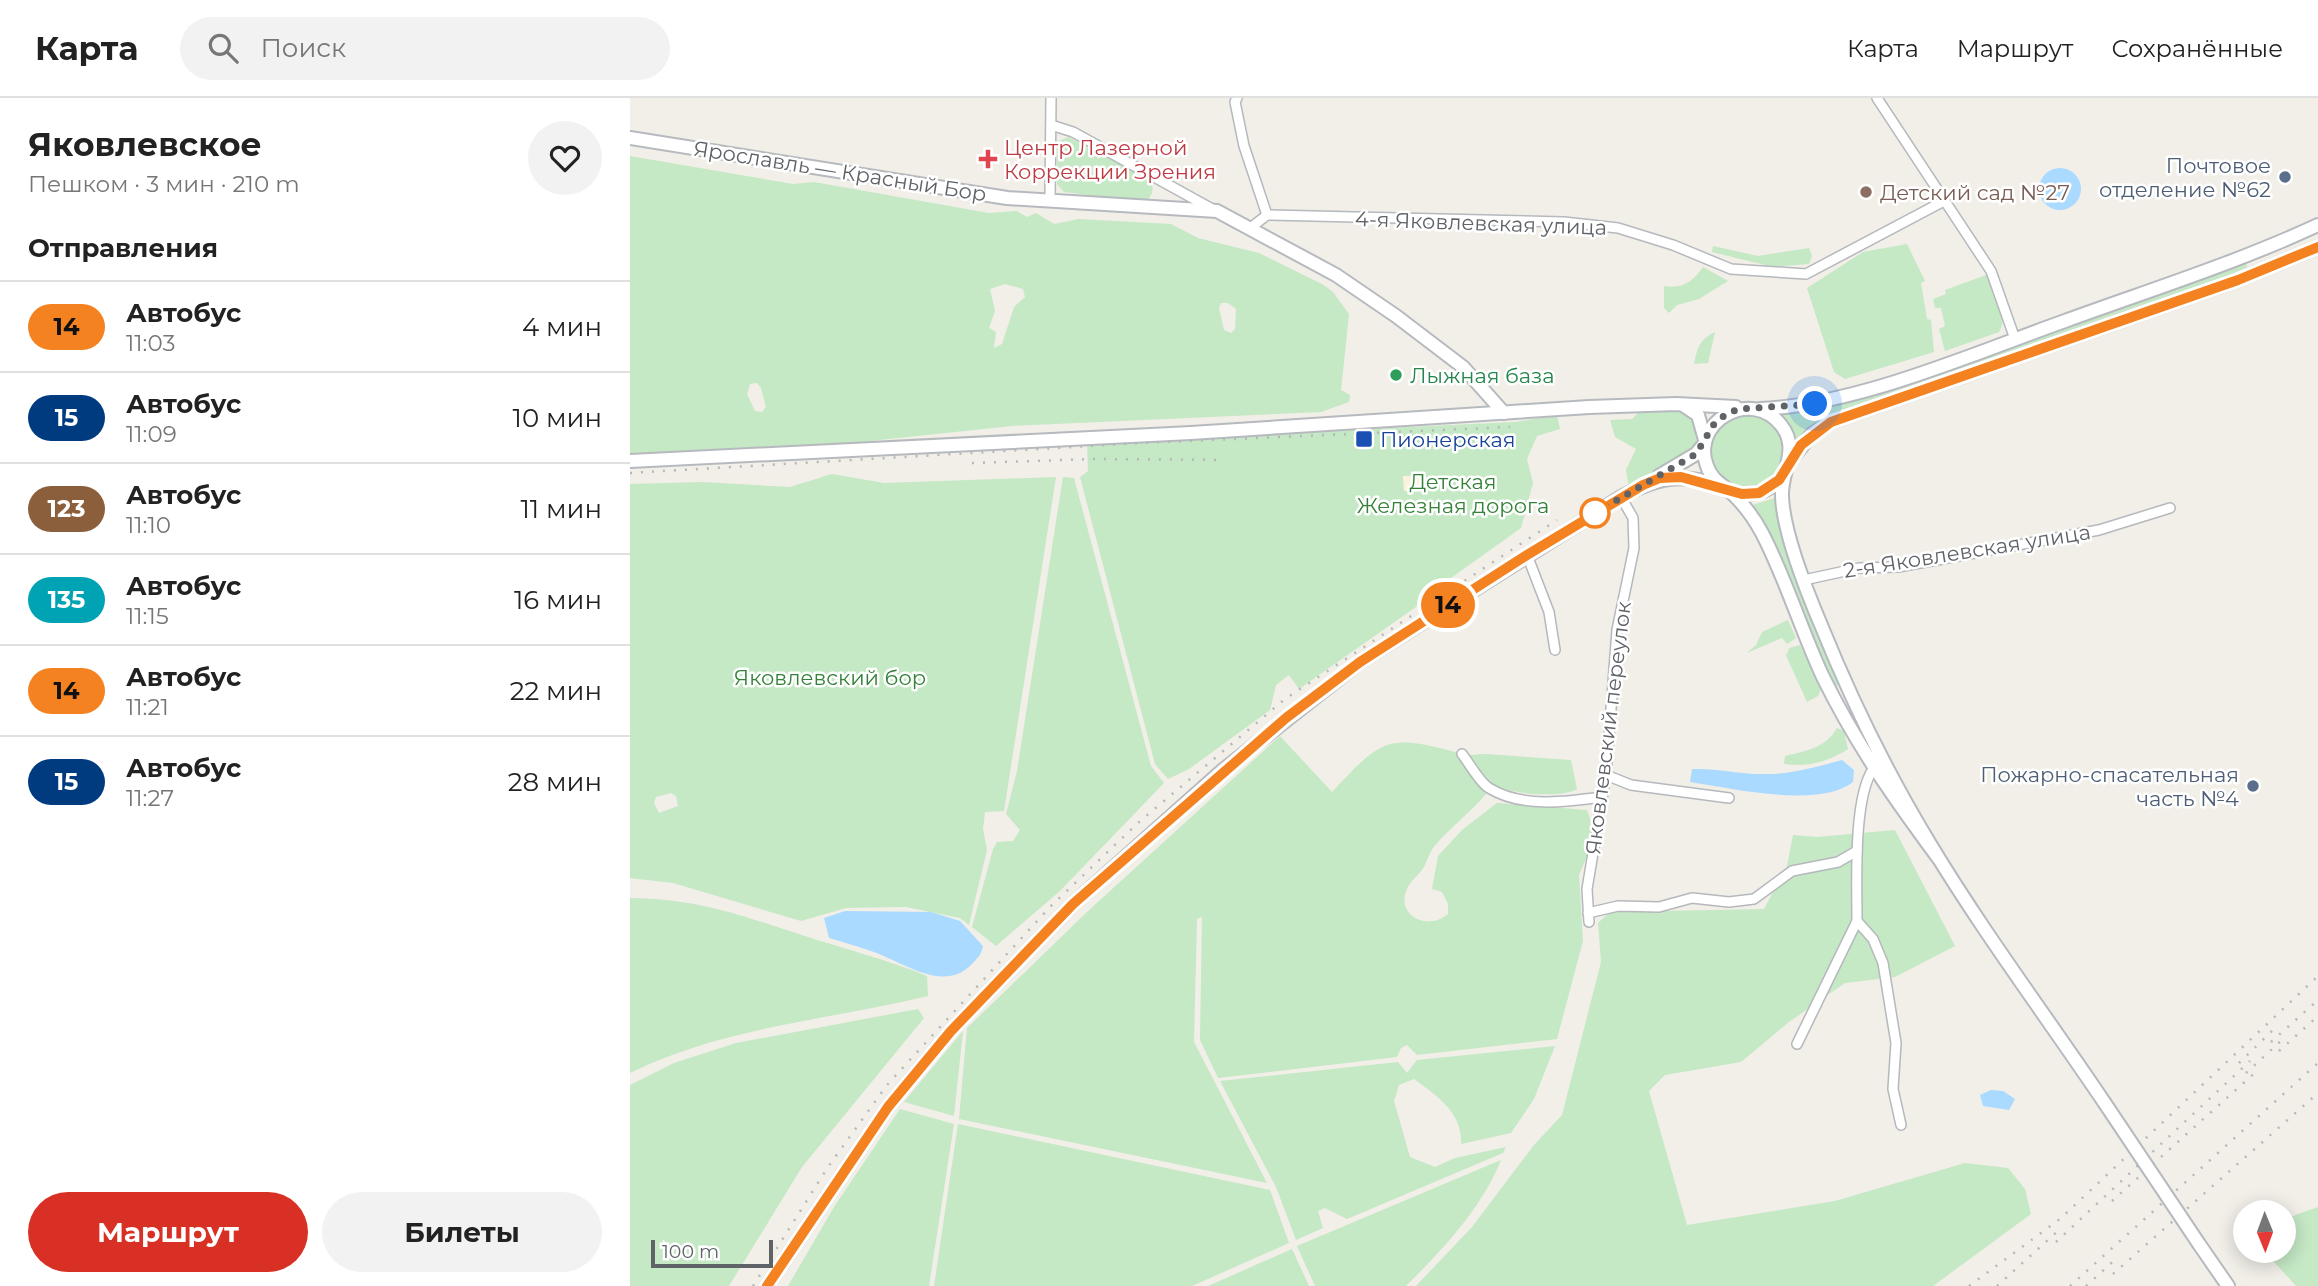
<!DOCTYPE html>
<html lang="ru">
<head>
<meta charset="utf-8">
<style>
	:root { --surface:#fff; --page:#f2f2f2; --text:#222; --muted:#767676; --line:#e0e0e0; --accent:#d93025 }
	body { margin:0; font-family:Montserrat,sans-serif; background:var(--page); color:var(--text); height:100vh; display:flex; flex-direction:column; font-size:26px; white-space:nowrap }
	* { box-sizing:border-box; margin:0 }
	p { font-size:23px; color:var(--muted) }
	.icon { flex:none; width:38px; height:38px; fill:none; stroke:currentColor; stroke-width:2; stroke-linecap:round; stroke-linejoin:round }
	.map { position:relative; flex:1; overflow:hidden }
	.details { display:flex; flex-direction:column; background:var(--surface); width:630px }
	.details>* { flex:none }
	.badge { padding:0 14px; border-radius:23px; font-size:24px; line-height:46px }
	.needle { width:46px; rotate:179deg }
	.fabs { position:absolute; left:1603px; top:1102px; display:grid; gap:14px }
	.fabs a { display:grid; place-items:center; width:63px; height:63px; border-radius:50%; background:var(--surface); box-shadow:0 4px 18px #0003; font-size:35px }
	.scale { position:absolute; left:21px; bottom:18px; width:122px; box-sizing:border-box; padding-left:7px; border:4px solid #5f6368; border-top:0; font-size:19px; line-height:24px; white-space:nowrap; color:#5f6368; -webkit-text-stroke:5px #fff; paint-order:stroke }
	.you { position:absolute; width:35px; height:35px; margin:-18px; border:5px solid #fff; border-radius:50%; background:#1a73e8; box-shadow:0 0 0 10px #1a73e833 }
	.map>.badge { position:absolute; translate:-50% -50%; box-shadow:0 0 0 4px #fff }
	h2 { padding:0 28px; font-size:26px; line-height:63px }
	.round { display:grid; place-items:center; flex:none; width:74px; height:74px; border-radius:37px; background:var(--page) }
	.headline { display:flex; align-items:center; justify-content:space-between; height:119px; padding:0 28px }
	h1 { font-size:33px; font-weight:700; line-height:52px }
	.primary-button { display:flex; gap:14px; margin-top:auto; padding:14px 28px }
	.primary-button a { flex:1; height:80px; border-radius:42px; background:var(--accent); color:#fff; font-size:28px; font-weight:700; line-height:80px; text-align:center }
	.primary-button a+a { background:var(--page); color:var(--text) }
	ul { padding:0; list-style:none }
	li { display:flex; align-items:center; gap:21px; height:91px; padding:0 28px; border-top:2px solid var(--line) }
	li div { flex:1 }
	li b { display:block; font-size:26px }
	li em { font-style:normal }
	li .badge { min-width:77px; font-weight:700; text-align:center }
	header { display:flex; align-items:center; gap:42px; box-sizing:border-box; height:98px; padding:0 35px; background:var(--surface); border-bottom:2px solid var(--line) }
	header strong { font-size:33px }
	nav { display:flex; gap:38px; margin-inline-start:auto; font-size:24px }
	.search { width:490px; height:63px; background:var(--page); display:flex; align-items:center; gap:18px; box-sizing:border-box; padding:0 24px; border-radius:38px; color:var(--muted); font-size:26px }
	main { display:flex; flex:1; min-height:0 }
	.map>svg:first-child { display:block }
</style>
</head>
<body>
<header>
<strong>Карта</strong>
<div class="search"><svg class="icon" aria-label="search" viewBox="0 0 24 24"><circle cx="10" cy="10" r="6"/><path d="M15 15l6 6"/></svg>Поиск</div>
<nav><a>Карта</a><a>Маршрут</a><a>Сохранённые</a></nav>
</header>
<main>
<section class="details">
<div class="headline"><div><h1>Яковлевское</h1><p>Пешком · 3 мин · 210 m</p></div><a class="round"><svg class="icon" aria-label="heart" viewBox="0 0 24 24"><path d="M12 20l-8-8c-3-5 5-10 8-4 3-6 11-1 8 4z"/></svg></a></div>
<h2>Отправления</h2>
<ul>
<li><span class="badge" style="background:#f58220;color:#111">14</span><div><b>Автобус</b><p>11:03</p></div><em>4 мин</em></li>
<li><span class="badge" style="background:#003b80;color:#fff">15</span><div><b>Автобус</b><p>11:09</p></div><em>10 мин</em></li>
<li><span class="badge" style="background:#8b5e3c;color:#fff">123</span><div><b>Автобус</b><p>11:10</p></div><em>11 мин</em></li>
<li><span class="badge" style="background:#00a3b4;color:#fff">135</span><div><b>Автобус</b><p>11:15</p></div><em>16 мин</em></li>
<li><span class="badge" style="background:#f58220;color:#111">14</span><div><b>Автобус</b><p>11:21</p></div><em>22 мин</em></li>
<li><span class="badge" style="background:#003b80;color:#fff">15</span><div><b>Автобус</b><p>11:27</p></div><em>28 мин</em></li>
</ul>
<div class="primary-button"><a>Маршрут</a><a>Билеты</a></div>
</section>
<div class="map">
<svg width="1688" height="1188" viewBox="0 0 1688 1188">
	<rect width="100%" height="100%" fill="#f1efe8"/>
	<g fill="#c5e8c5" fill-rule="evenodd">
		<path d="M438 39 521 82C524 93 523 97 515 104L434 94 427 86V44Z"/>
		<path d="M0 58 163 86 184 84 359 115 387 113 397 119 406 115 424 126 449 121 541 126 568 140 629 155 692 186 703 194 719 216 711 292 720 297 719 304 691 314 382 328 202 347 0 358ZM375 186 393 191 395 199 384 209 372 246 364 250 366 234 359 230 365 213 360 191ZM591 205H598L606 211 605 231 601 235 594 232 589 210ZM127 285 131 290 136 309 132 314 125 313 117 296 120 286Z"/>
		<polygon points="1277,146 1295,183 1291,185 1297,221 1301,222 1304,254 1215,281 1204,274 1177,190 1233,154"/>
		<polygon points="1083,148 1128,158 1179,150 1182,158 1179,166 1143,169 1082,154"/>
		<polygon points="1616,165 1618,171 1198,318 1166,342 1151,316 1206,308"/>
		<path d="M1073 169 1098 183 1069 201 1047 207 1039 215 1034 210V188C1052 191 1063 184 1073 169Z"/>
		<path d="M1356 177 1360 179C1367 194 1379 219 1369 234L1315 253 1309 231 1315 228 1311 210H1305L1303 201 1316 196 1315 192Z"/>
		<path d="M1085 234 1078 265 1064 266C1067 250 1070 241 1085 234Z"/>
		<polygon points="1045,311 1062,320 1067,345 1060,354 999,390 996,372 1006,351 985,339 980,322 1002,321 1009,314"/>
		<circle cx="1117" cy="353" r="36"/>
		<polygon points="927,317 930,331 907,338 897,361 903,385 891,430 800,495 793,504 669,591 659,577 646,587 640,612 559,671 538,681 525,666 450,379 458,373 457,344 885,324"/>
		<path d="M202 376 254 385 426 379 374 713 355 714 353 731 357 752 339 827 330 820 276 809 216 810 171 823 43 785 0 780V386L73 384 160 389ZM41 695 46 698 48 708 29 715 24 705 26 699Z"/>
		<polygon points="433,379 444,380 521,668 534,685 430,793 366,848 342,829 363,751 367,744 383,743 390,732 376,716 387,673"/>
		<polygon points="1145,400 1148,415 1211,586 1208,588 1201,584 1119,408"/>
		<polygon points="1158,522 1166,540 1157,546 1152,540 1117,555 1126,547 1132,534"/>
		<polygon points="1170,547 1191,591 1188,598 1177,604 1155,555 1157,557 1159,550"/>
		<path d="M1207 630 1214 633 1218 651C1198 664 1178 669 1154 666L1155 658C1176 653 1196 650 1207 630Z"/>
		<path d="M650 638 702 694C752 641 756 635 829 655L856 696C840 715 819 730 803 750 799 756 797 763 794 769 789 777 781 782 777 791 765 817 797 834 818 816V806L812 794 802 791 808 758 832 732 867 705 957 712 961 723 957 758 949 777 953 843 927 941 787 957 777 947 771 950 767 959 588 980 570 942 572 819 567 821 564 944 637 1085 329 1021 337 930 457 814Z"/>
		<path d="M856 656 941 662 947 691C931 701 873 696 859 684 851 677 845 666 838 657Z"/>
		<polygon points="1265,732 1325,848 1265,879 1215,885 1159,924 1111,964 1035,977 1019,993 1057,1127 1205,1103 1335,1065 1378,1070 1395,1091 1401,1116 1303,1188 786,1188 842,1129 904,1047 932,1017 971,864 968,825 980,814 1134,811 1157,768 1163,737 1187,739"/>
		<path d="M0 800C71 801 112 818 178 839 218 852 258 862 297 878L298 898C198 922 93 929 0 975Z"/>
		<polygon points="288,911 294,920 172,1069 99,1188 0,1188 0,987 44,965 106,945"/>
		<polygon points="333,933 324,1018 274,1004"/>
		<path d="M925 948 904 1001 881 1035 831 1046C833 1015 807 998 784 981L769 987 764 1003 780 1059 805 1069 825 1060 876 1049 873 1055 717 1121 695 1110 688 1113 693 1130 666 1142 646 1089 590 983 768 964 777 975 787 962Z"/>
		<polygon points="270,1011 324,1026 299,1188 158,1188 204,1109"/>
		<polygon points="328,1026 640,1092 659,1145 562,1188 304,1188"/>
		<path d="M871 1062C851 1111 813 1151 776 1188H685L667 1148Z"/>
		<polygon points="1688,1109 1688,1188 1666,1188 1634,1153 1654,1153 1654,1121"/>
		<polygon points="662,1151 679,1188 578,1188"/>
	</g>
	<polygon fill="#fbf3d9" points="793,377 793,392 774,393 773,378"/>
	<g fill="#aadaff">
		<circle cx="1430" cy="91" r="21"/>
		<path d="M1212 662 1224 672 1223 684C1189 711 1101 690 1060 684L1062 671C1086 670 1108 676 1132 676 1159 677 1186 669 1212 662Z"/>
		<path d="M215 813 301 814 330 823 353 848C351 858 348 859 342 866 313 896 274 864 241 853 227 848 213 844 199 840L194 820Z"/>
		<polygon points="1361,992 1373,993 1385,1001 1379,1012 1353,1008 1350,997"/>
	</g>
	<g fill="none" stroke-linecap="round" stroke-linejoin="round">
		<defs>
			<g id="street">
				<polyline points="607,0 605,4 614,48 637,117"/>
				<polyline points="1247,0 1361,173 1385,241"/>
				<polyline points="421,27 443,34 584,112"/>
				<polyline points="420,101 421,0"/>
				<polyline points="619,131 637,117 934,124 988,130 1043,147 1101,171 1176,176 1314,103"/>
				<polyline points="897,457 919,514 925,552"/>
				<polyline points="1174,482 1229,470 1268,469 1307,462 1469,432 1540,410"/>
				<path d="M832 656C840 666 849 684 859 690 891 710 936 704 971 699"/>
				<path d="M1243 671C1223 701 1227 784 1227 823L1243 841 1253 865 1266 945 1263 991 1271 1027"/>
				<polyline points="976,677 1001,687 1099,700"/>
				<polyline points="958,815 988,808 1029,809 1062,800 1099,804 1124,801 1162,773 1208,764 1227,753"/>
				<polyline points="959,824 957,791 976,677 987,532 1004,450 1003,420 991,399"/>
				<polyline points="1167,946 1227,823"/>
			</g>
			<g id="secondary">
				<polyline points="0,40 377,100 587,113 706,177 766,218 833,269 874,315"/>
				<polyline points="1053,307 1068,317 1075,342"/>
				<path d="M1130 311C1227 307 1342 256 1435 223 1520 192 1606 165 1688 127"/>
				<polyline points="0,363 561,335 959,309 1046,306 1106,309"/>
				<polyline points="1160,363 1182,336 1201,324 1608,182 1688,149"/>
				<polyline points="1029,378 1066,356 1075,345"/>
				<path d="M1100 393C1122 400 1142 394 1154 375"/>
				<path d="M1309 761C1264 700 1227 648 1193 579 1171 532 1156 481 1132 435 1125 422 1115 408 1104 397 1094 387 1082 383 1077 368 1060 324 1121 289 1151 327 1170 350 1151 373 1152 398 1153 433 1177 494 1191 527 1221 601 1258 677 1300 746 1353 834 1416 918 1474 1004"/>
				<polyline points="1569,1146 1598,1188"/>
				<path d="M137 1188 258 1009 321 933 443 806 593 672 730 564 991 399C1026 380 1051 374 1089 388"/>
			</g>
		</defs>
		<use href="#street" stroke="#b5b8bc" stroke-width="12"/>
		<use href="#secondary" stroke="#b6babf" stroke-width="16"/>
		<use href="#street" stroke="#fff" stroke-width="9"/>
		<use href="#secondary" stroke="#fff" stroke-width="12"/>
		<g stroke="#b6b7b8" stroke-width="2.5" stroke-dasharray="2 9" stroke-linecap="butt">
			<polyline points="342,365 464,361 591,362"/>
			<polyline points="0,375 512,345 880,329"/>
			<polyline points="1641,944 1688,902"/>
			<polyline points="1649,953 1688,918"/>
			<polyline points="1609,965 1644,931"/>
			<polyline points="1616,975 1652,942"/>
			<polyline points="1482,1103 1628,972"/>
			<polyline points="1426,1144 1620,963"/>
			<polyline points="1483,1176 1688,995"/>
			<polyline points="123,1188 198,1069 257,987 420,809 509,724 655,601 927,422"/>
			<polyline points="1339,1188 1430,1121 1688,878"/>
			<polyline points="1367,1188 1429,1132"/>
			<polyline points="1440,1188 1688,965"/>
			<polyline points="1456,1188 1488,1159"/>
		</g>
		<defs>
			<polyline id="secondary-bridge" points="1474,1004 1569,1146"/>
		</defs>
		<use href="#secondary-bridge" stroke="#b6babf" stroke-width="16" stroke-linecap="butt"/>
		<use href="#secondary-bridge" stroke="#fff" stroke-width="12"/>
	</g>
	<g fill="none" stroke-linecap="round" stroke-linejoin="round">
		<defs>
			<polyline id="line" points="137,1188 258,1009 321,933 443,806 656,620 730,564 897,457 1013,387 1030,380 1051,379 1112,396 1129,395 1149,382 1171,347 1201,324 1608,182 1688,149"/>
		</defs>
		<use href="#line" stroke="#fff" stroke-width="16"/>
		<use href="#line" stroke="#f58220" stroke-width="10"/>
		<polyline stroke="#5f6368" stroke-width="7" stroke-dasharray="0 12.6" points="965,415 1066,356 1084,326 1095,317 1108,311 1185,306"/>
	</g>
	<path fill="#e0444e" stroke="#fff" stroke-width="2.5" d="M354.5 50.5h7v7h7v7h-7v7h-7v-7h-7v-7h7z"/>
	<g fill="#5c6f8a" stroke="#fff" stroke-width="2.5">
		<circle cx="1655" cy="79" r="7"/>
		<circle cx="1623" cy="688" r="7"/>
	</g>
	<circle fill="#8d6e63" stroke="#fff" stroke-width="2.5" cx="1236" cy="94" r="7"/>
	<circle fill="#2e9e5b" stroke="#fff" stroke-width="2.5" cx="766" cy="277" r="7"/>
	<rect fill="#1a4fb4" stroke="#fff" stroke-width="2.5" x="725" y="332" width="18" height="18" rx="3.5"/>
	<circle fill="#fff" stroke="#f58220" stroke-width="3.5" cx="965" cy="415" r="14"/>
	<g text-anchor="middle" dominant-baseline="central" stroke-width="5" stroke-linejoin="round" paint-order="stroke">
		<g font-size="21" fill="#be3a42" stroke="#fff" text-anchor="start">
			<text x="374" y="49">Центр Лазерной<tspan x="374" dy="24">Коррекции Зрения</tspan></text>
		</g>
		<g font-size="21" fill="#4e5e75" stroke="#fff" text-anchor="end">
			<text x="1641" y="67">Почтовое<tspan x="1641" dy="24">отделение №62</tspan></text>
			<text x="1609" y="676">Пожарно-спасательная<tspan x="1609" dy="24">часть №4</tspan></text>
		</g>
		<g font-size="21" fill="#5f6368" stroke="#fff">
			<text transform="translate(210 73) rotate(9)">Ярославль — Красный Бор</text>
			<text transform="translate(851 125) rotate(2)">4-я Яковлевская улица</text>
			<text transform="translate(1337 453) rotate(-9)">2-я Яковлевская улица</text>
			<text transform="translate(978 630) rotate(-83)">Яковлевский переулок</text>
		</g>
		<g font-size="21" fill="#785e54" stroke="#fff" text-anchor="start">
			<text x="1250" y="94">Детский сад №27</text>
		</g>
		<g font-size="21" fill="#27864d" stroke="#fff" text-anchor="start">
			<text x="780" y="277">Лыжная база</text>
		</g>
		<g font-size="21" fill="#164399" stroke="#fff" text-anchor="start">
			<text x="750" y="341">Пионерская</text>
		</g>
		<g font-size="21" fill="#348238" stroke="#fff">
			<text x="823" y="383">Детская<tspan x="823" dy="24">Железная дорога</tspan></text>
			<text x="200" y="579">Яковлевский бор</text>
		</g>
	</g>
</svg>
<div class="fabs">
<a><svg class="needle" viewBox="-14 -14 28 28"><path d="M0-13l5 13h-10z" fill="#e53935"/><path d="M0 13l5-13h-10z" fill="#767676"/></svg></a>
</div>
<div class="scale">100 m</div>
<div class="you" style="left:1185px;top:306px"></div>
<b class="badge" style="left:818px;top:507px;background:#f58220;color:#111">14</b>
</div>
</main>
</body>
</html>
